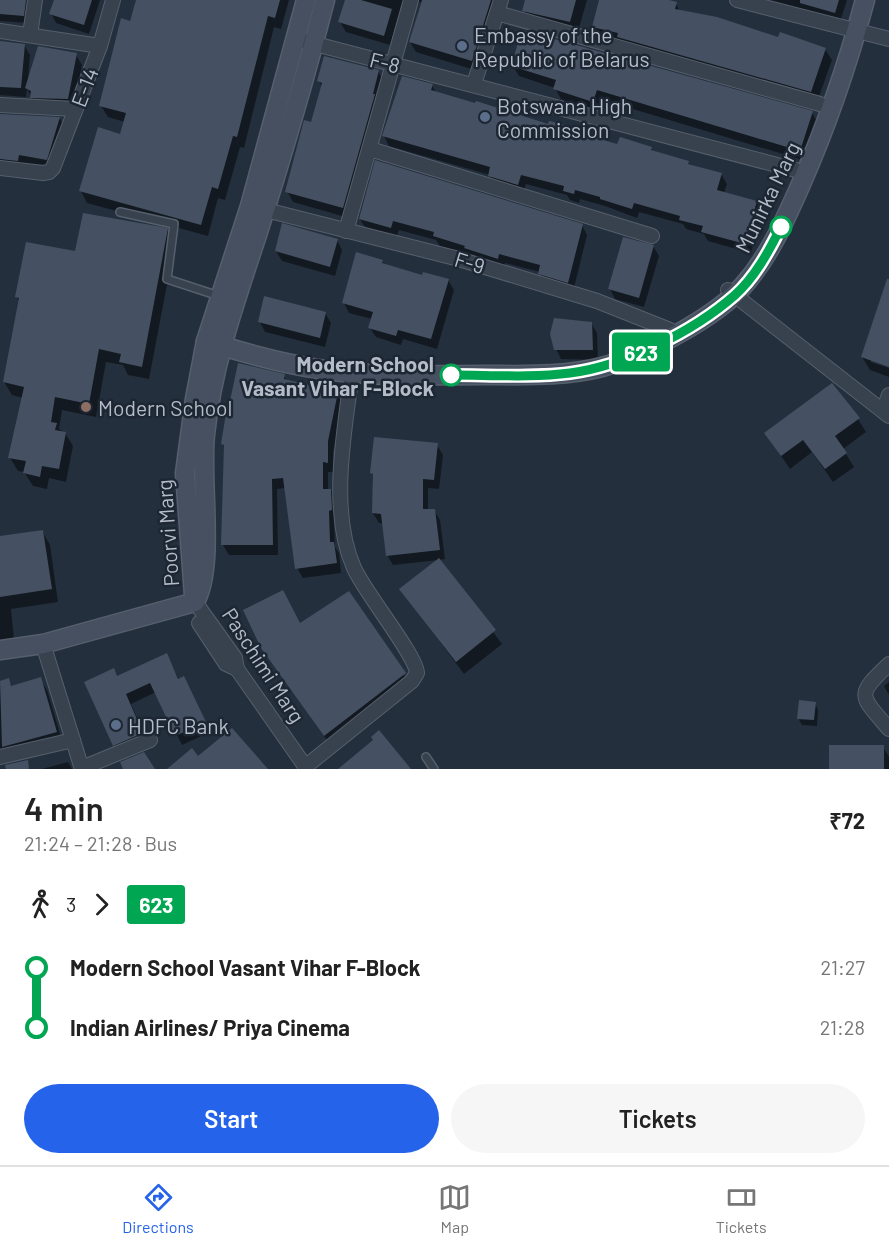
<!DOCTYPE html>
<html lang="en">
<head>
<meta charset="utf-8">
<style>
	:root { --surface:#fff; --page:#f6f6f6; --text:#222; --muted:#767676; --line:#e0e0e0; --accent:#2563eb }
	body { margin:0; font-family:Barlow,sans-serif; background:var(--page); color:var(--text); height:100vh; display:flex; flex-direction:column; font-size:22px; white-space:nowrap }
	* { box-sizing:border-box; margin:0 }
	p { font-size:20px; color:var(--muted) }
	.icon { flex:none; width:33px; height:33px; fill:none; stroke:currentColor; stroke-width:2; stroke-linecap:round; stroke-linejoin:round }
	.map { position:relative; height:769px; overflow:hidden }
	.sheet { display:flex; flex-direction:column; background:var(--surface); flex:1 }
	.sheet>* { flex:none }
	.badge { padding:0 12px; border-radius:4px; font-size:21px; line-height:39px }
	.map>.badge { position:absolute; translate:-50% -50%; box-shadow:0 0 0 3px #fff }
	.legs { display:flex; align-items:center; gap:9px; height:66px; padding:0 24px; font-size:20px }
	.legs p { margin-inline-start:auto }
	.overview { display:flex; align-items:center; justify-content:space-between; height:102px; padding:0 24px }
	h1 { font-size:33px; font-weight:600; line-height:45px }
	.primary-button { display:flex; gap:12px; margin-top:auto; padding:12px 24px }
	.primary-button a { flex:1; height:69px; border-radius:36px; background:var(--accent); color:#fff; font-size:24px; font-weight:600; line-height:69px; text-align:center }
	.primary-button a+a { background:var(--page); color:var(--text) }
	ul { padding:0 24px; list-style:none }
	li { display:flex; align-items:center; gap:21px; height:60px; font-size:22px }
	li i { display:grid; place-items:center; width:9px; height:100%; margin:0 8px; background:currentColor }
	li i::after { content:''; width:15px; height:15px; margin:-8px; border:4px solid; border-radius:50%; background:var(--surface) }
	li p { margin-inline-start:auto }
	li:first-child i { background:linear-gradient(#0000 50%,currentColor 0) }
	li:last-child i { background:linear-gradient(currentColor 50%,#0000 0) }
	.tabs { display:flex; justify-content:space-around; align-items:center; height:84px; border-top:2px solid var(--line); background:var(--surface); font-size:16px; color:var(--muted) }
	.tabs a { display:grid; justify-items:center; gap:3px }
	.tabs .selected { color:var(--accent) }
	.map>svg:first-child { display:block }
</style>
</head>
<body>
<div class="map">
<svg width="889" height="769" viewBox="0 0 889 769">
	<rect width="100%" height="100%" fill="#242f3e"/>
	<g fill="#0007">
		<polygon points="0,0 33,0 28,23 0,21"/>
		<polygon points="55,0 100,0 89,34 56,23 51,13"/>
		<polygon points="137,0 289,0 281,29 274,27 244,148 240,147 225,200 218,198 208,236 87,203 81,191 121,136 125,122 108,117 101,106"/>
		<polygon points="347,0 498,0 478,71 416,52 410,42 421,2 411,3 408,8 401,6 390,45 346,32 340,22"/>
		<polygon points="527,0 587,0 577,35 532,24 524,11"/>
		<polygon points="600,0 664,0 676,4 680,12 825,49 832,60 817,102 600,38 594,27"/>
		<polygon points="761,0 847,0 840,22"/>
		<polygon points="0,43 24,45 30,55 28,79 76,55 82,65 73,108 37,107 27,89 26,97 0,95"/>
		<polygon points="513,66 812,113 818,123 806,161 603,100 599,112 561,99 555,88 519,76"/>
		<polygon points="378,71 384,82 349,218 293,202 287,191 312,124 322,87 319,81"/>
		<polygon points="432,85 436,93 549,126 576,130 578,134 618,146 651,148 653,153 721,174 727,184 724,193 756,202 762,212 751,253 708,241 704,234 686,229 683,224 639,212 637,218 605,206 580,199 579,203 570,200 567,195 526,184 523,194 495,186 490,175 389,146 384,136"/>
		<polygon points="0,115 60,119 65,128 52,169 0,172"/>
		<polygon points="360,219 582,225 587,235 573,292 546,283 540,272 505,263 503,268 440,246 436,240 399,230 396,238 366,229"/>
		<polygon points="167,230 175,243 149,379 128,375 123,365 106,362 96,417 62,410 59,429 65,433 73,446 66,482 49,478 47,489 33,486 24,472 18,471 10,458 23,398 12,395 4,382 20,302 17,297 76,253"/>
		<polygon points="337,240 342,250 335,276 282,261 276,251"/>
		<polygon points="653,246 659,256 644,307 615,299 610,289"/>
		<polygon points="382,261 385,266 423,277 448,280 454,290 437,349 403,339 401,345 376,337 370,328 372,319 349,313 344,303"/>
		<polygon points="889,278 889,365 871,359 871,362 889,368 889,377 870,370 862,357"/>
		<polygon points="325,313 331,323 325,347 265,332 260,322"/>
		<polygon points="591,323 597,333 598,360 561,359 556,349"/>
		<polygon points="284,376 287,381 337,394 343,404 333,452 333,472 328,472 328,490 331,490 336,500 337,520 334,520 335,547 339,553 341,573 303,578 297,568 286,488 277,489 278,555 229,555 223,545 225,448 223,444"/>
		<polygon points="858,419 866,432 843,449 854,467 833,482 812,452 790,469 766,434"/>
		<polygon points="437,445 443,455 439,489 428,488 428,510 434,510 440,520 445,559 439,560 502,644 464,674 401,590 439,560 393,565 387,555 384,523 379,523 373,513 374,477 372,473"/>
		<polygon points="42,531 50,545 58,602 11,609 14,639 0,640 0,541"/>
		<polygon points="349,593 411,686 331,746 270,659 300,625"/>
		<polygon points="172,665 179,680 189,688 210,732 182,745 156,692 131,704 148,743 120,755 114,745 118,677"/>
		<polygon points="40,679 47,690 63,744 0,758 0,682 8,680 12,687"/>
		<polygon points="889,682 889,695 884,686"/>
		<polygon points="815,703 818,710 817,726 802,725 798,718"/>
		<polygon points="883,747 889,757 889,769 831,769"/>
		<polygon points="68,762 72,769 42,769"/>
	</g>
	<g fill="#455162">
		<polygon points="0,0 26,0 24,16 0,14"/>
		<polygon points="54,0 92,0 84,25 49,14"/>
		<polygon points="136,0 280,0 275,18 268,16 237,137 233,136 218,189 212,187 201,225 79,191 98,127 120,134 126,113 99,106 121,18 130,21"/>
		<polygon points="345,0 361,0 392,9 384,36 338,22"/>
		<polygon points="422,0 491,0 472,61 409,42"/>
		<polygon points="525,0 576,0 570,22 522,11"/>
		<polygon points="599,0 669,0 677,2 675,9 717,17 778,37 780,32 826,48 811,92 617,37 618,33 592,27"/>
		<polygon points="800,0 839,0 835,13 800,3"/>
		<polygon points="522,30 813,111 800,151 597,90 593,102 553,89 556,80 511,66"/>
		<polygon points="0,41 25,44 21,88 0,87"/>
		<polygon points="38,46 77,53 68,99 30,98 31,91 25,88"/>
		<polygon points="324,56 379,70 373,94 375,94 343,208 285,192 304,120 311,122 322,83 317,81"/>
		<polygon points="402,76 433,84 431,90 475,103 476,101 548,124 549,121 577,128 576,132 617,144 620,137 652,147 651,150 689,161 688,164 722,173 717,190 757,201 745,244 701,232 703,226 679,220 680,216 634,203 632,209 600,199 600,197 575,190 574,194 563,191 564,186 521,175 518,185 488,176 490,167 382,136"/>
		<polygon points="0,114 60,117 47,160 19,155 18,161 0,159"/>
		<polygon points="375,160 583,224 568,283 538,274 540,265 499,254 498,259 464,248 465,246 433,236 434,232 393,221 391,228 359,219"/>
		<polygon points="83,213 168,228 142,367 119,362 121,354 99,349 89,404 55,397 51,422 57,423 55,430 66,432 59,469 42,466 40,477 23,473 26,461 8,458 24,387 3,382 19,298 15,297 26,242 75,251"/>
		<polygon points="282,223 338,239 330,267 275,251"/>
		<polygon points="623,237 654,245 639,298 608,289"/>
		<polygon points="356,252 383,260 382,263 422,275 423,272 449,279 431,339 398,330 396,336 368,328 373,312 342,303"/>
		<polygon points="887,279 889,279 889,367 861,357"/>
		<polygon points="264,296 326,312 320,338 258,322"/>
		<polygon points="554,318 592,322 593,350 554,350 550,334"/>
		<polygon points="238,363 285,374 284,379 338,392 328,441 328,463 323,462 323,489 331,489 332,510 329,511 330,542 334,542 337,563 295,569 283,478 272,479 273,545 221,545 224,445 221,444 228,401 230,401"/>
		<polygon points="832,383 860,418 835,436 847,453 825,469 803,440 781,456 764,433"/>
		<polygon points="374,437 438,443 434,480 423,479 423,509 435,509 440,550 386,556 381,514 372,513 373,474 370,473"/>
		<polygon points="43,530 52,589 0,597 0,536"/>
		<polygon points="439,558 496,630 456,662 399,589"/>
		<polygon points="283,590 300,623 349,591 406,673 324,736 261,648 243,610"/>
		<polygon points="167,653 178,679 184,676 206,722 175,736 150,683 126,694 143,733 113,746 84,682 114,668 117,676"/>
		<polygon points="41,677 57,732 2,747 0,681 9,678 11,686"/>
		<polygon points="799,700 816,702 814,720 797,719"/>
		<polygon points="232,728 268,769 167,769 192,748 198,756"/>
		<polygon points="379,730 411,769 338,769 373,740 371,737"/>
		<rect x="829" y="745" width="55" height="24"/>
		<polygon points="144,752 155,769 123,769 120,762"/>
		<polygon points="28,760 29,769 6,769 5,765"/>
	</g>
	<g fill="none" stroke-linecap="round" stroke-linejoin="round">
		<defs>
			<g id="lane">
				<polyline points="120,212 174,224 167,279 219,296"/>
				<polyline points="426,757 434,769"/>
			</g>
			<g id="street">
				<polyline points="737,0 889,39"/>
				<polyline points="497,13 820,104"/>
				<polyline points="0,31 100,46"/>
				<polyline points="30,35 35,0"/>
				<polyline points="304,41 796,170"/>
				<polyline points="474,84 501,0"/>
				<polyline points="0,105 75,109"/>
				<polyline points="370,149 652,236"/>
				<polyline points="0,168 43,173 49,172 53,168 100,46 113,0"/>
				<polyline points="258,208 459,259 597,301 670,330"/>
				<polyline points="346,231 411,0"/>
				<polyline points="728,290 889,416"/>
				<polyline points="883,411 889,395"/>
				<polyline points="195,602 235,658 237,669 307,769"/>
				<polyline points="199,623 226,664 237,669"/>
				<polyline points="43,644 82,769"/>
				<path d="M889 664C855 696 860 695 889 729"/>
				<polyline points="0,757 73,740"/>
				<path d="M305 767 412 681 417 673C416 655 365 593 354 568 329 512 344 432 352 373"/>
				<polyline points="82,768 150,740"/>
			</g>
			<g id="secondary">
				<path d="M206 341C250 355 298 368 343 372 390 377 438 375 484 375 524 375 563 377 602 367 642 356 715 318 743 286 769 257 785 220 801 184 827 125 848 63 865 0"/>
				<polyline points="194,595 185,473 195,399 206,341 250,206 306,0"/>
				<path d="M195 602C215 565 200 482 205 435 212 365 236 299 258 232 282 156 305 78 325 0"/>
				<polyline points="0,650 43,644 195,602"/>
			</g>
		</defs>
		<use href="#lane" stroke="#565f6c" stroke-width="10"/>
		<use href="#street" stroke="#565f6c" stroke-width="16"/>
		<use href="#secondary" stroke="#565f6c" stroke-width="21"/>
		<use href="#lane" stroke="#38414e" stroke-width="7"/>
		<use href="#street" stroke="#38414e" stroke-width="14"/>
		<use href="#secondary" stroke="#465061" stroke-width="18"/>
	</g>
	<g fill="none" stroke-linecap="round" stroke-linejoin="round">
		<defs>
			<path id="line-1" d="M451 375C490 375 531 378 570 373 625 366 694 331 735 295 755 277 769 251 781 227"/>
		</defs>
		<use href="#line-1" stroke="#fff" stroke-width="14"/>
		<use href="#line-1" stroke="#00a651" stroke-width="9"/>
	</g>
	<g fill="#5c6f8a" stroke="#1d2633" stroke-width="2">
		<circle cx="462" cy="46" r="6"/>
		<circle cx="485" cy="117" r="6"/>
		<circle cx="116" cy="725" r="6"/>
	</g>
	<g fill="#fff" stroke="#00a651" stroke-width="3">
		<circle cx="781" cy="227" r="10"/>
		<circle cx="451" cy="375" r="10"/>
	</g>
	<circle fill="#8d6e63" stroke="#1d2633" stroke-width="2" cx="86" cy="407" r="6"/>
	<g text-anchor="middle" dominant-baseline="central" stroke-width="5" stroke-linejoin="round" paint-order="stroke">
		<g font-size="21" fill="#b4bcc9" stroke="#1d2633" text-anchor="start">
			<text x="474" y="34">Embassy of the<tspan x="474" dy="24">Republic of Belarus</tspan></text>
			<text x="497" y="105">Botswana High<tspan x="497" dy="24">Commission</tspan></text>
			<text x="98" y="407">Modern School</text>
			<text x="128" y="725">HDFC Bank</text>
		</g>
		<g font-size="21" fill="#b4bcc9" stroke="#1d2633">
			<text transform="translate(385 62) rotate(14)">F-8</text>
			<text transform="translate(84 87) rotate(-69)">E-14</text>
			<text transform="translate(767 197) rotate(-64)">Munirka Marg</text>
			<text transform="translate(470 262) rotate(17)">F-9</text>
			<text transform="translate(167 533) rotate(-94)">Poorvi Marg</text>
			<text transform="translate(264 665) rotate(57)">Paschimi Marg</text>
		</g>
		<g font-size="21" font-weight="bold" fill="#b4bcc9" stroke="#1d2633" text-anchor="end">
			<text x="434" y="363">Modern School<tspan x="434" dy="24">Vasant Vihar F-Block</tspan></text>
		</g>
	</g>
</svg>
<b class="badge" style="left:641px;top:352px;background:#00a651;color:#fff">623</b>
</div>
<section class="sheet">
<div class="overview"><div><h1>4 min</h1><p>21:24 – 21:28 · Bus</p></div><b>₹72</b></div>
<div class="legs"><svg class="icon" aria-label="walk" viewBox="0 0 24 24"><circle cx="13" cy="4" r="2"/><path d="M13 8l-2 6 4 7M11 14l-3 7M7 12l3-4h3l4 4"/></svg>3<svg class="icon" aria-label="forward" viewBox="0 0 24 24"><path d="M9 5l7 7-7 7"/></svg><b class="badge" style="background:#00a651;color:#fff">623</b></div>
<ul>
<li><i style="color:#00a651"></i><b>Modern School Vasant Vihar F-Block</b><p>21:27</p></li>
<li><i style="color:#00a651"></i><b>Indian Airlines/ Priya Cinema</b><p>21:28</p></li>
</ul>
<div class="primary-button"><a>Start</a><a>Tickets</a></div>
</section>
<nav class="tabs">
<a class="selected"><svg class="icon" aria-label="directions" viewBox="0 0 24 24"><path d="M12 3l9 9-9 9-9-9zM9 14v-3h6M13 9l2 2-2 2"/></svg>Directions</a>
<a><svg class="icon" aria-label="map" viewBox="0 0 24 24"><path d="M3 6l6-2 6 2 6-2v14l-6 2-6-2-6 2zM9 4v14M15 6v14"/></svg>Map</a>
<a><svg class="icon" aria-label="tickets" viewBox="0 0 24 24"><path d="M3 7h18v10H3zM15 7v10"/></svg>Tickets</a>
</nav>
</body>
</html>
